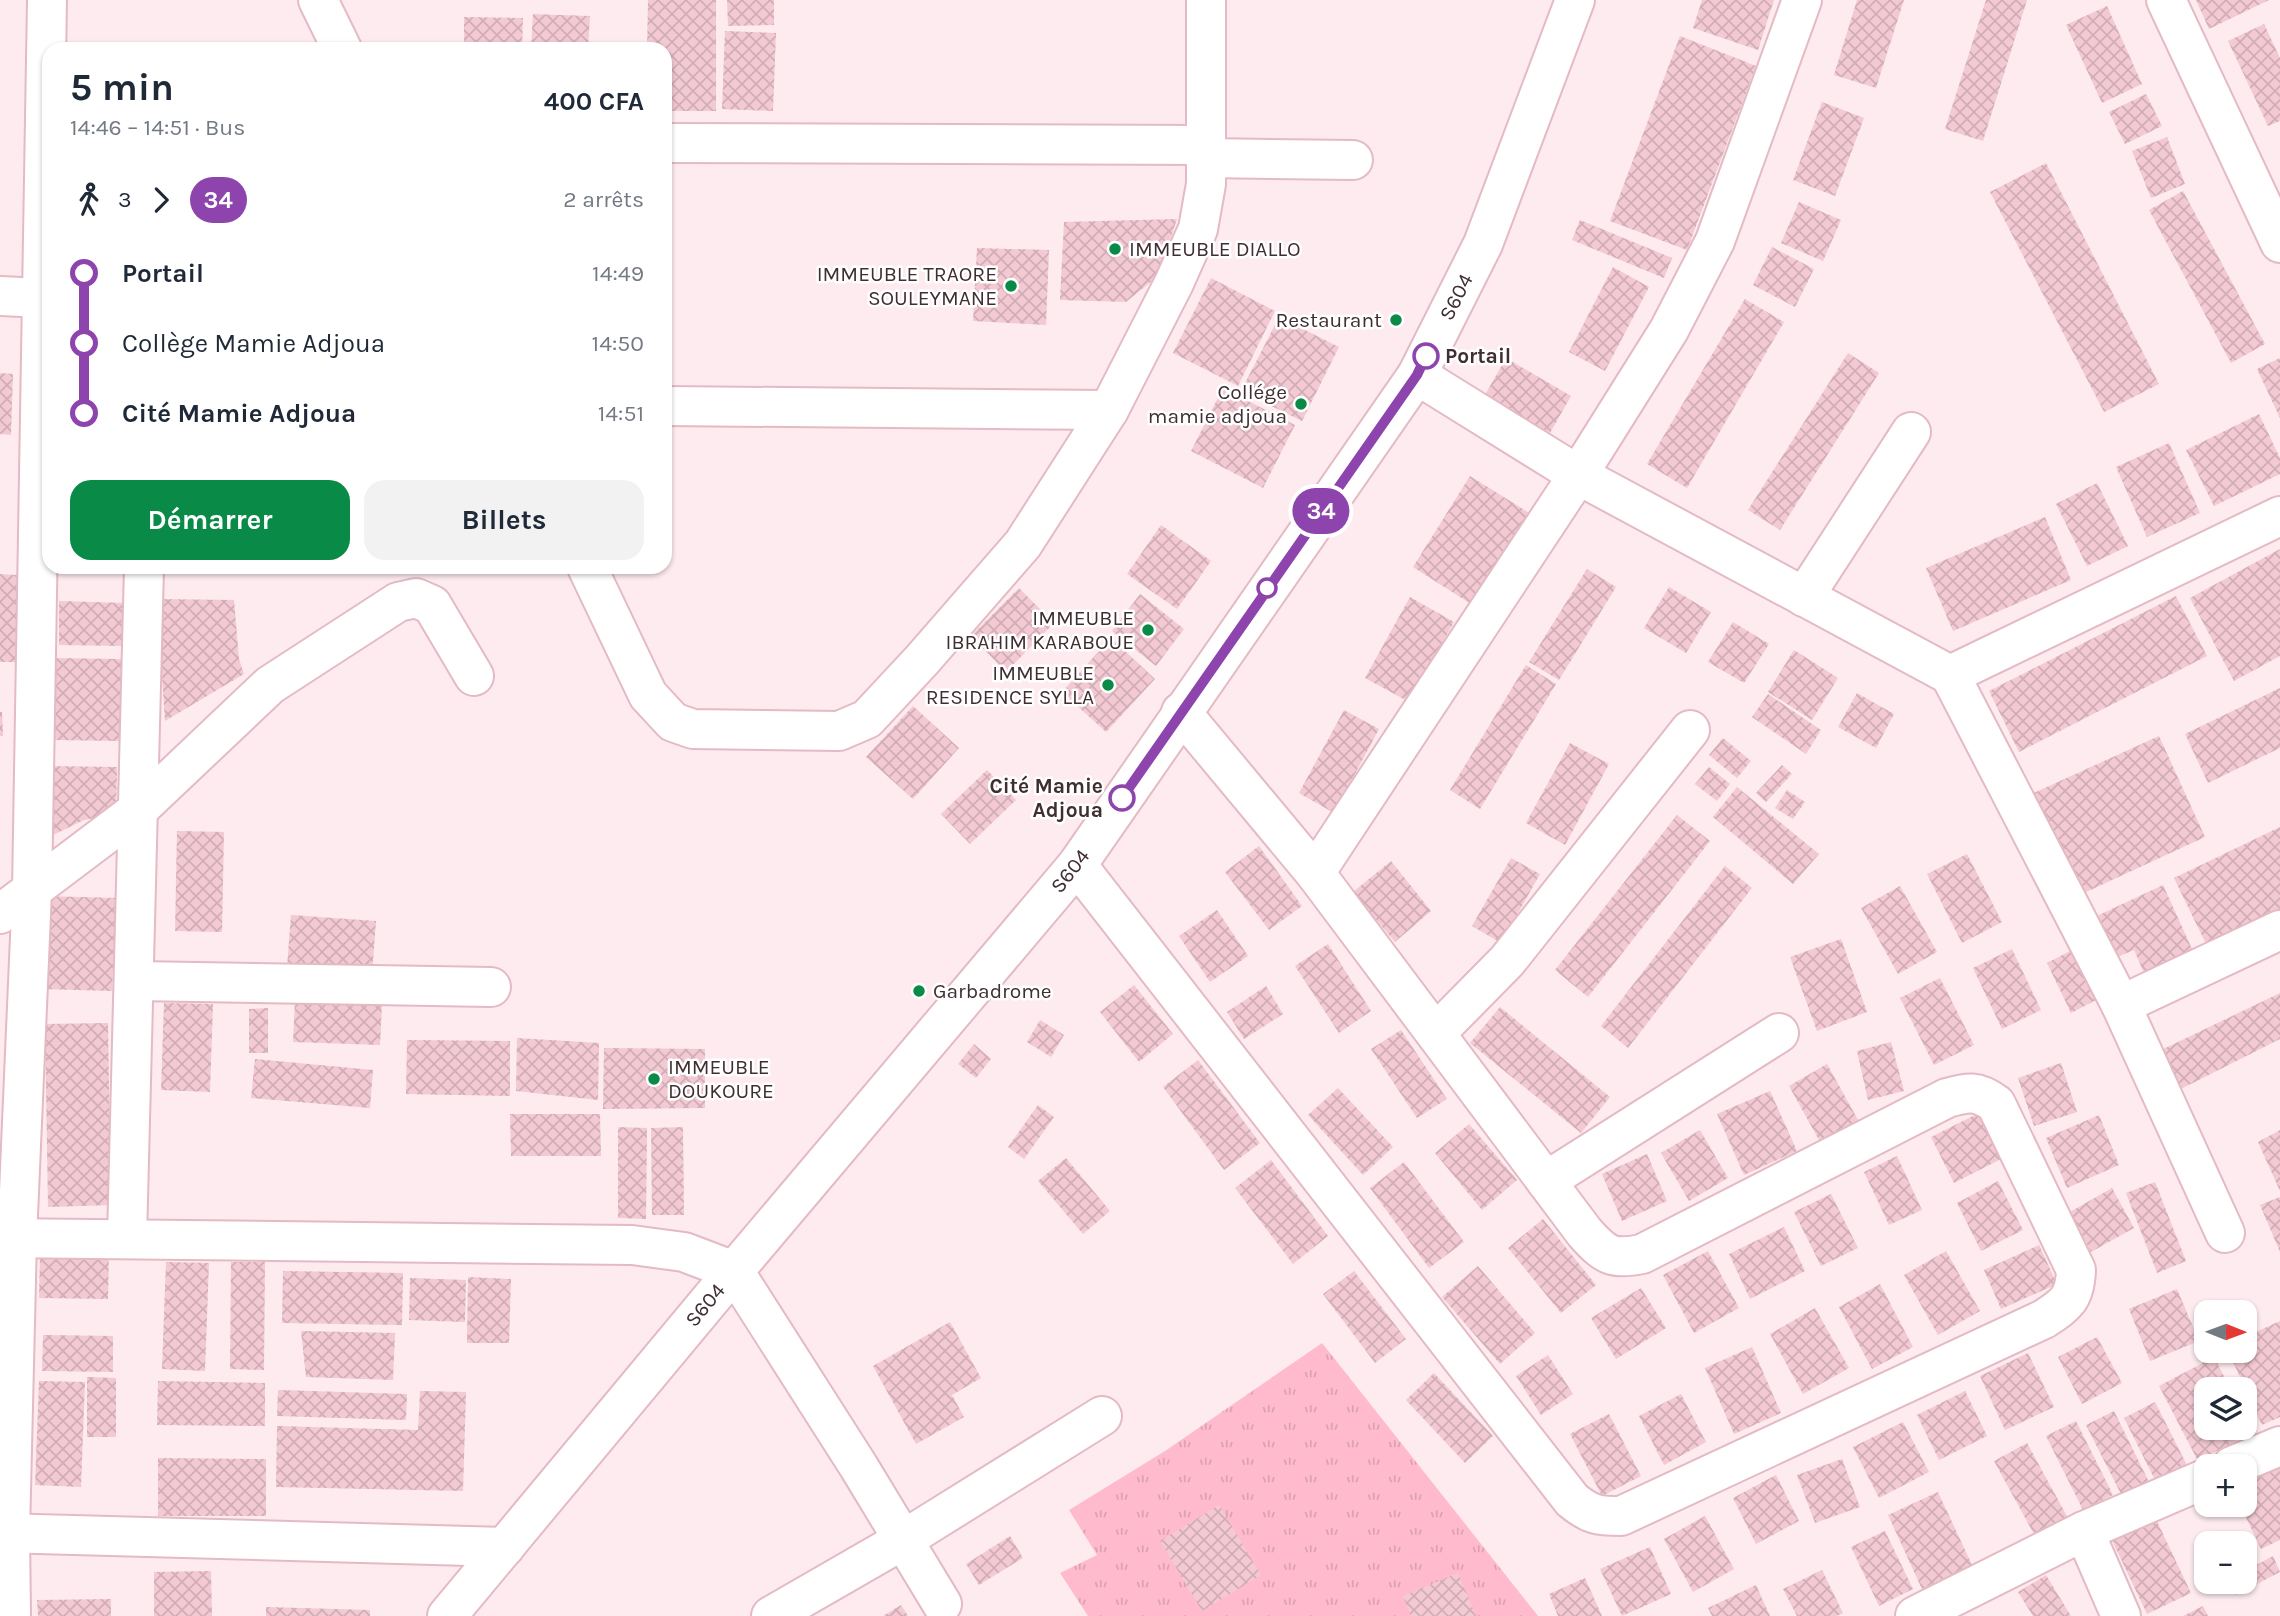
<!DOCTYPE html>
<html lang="fr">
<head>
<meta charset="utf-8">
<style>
	:root { --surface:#fff; --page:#f2f2f3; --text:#1f2937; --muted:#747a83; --accent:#098a46 }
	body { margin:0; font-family:Karla,sans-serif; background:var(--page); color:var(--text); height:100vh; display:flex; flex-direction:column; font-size:26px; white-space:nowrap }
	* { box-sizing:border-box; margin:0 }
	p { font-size:23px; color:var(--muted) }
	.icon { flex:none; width:38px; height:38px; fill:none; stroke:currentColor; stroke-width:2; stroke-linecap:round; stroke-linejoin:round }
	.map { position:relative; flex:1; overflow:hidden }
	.details { position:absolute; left:42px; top:42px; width:630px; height:532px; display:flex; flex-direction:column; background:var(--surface); border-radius:21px; box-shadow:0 2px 5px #0004 }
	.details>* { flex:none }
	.badge { padding:0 14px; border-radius:23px; font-size:24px; line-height:46px }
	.needle { width:46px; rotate:91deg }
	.fabs { position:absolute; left:2194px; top:1300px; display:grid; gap:14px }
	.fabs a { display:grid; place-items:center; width:63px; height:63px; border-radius:14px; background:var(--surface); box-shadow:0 2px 5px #0004; font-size:35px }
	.map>.badge { position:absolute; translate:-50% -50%; box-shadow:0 0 0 4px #fff }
	.legs { display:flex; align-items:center; gap:10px; height:77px; padding:0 28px; font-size:23px }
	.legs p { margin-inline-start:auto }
	.head { display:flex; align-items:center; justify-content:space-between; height:119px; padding:0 28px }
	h1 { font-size:38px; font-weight:700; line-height:52px }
	.action { display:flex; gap:14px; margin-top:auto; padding:14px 28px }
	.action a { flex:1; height:80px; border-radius:21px; background:var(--accent); color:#fff; font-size:28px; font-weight:700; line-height:80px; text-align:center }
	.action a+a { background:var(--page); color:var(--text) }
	ul { padding:0 28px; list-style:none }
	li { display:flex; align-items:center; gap:24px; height:70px; font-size:26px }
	li i { display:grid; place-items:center; width:10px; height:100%; margin:0 9px; background:currentColor }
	li i::after { content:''; width:18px; height:18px; margin:-9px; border:5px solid; border-radius:50%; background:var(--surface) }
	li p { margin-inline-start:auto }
	li:first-child i { background:linear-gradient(#0000 50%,currentColor 0) }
	li:last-child i { background:linear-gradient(currentColor 50%,#0000 0) }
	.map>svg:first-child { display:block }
</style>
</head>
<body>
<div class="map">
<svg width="2280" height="1616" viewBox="0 0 2280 1616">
	<defs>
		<pattern id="grass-tufts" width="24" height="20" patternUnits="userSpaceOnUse" patternTransform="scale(1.75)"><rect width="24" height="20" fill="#ffbbcd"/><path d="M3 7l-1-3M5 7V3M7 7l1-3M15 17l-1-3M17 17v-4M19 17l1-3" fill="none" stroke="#dca1b0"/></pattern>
		<pattern id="building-cross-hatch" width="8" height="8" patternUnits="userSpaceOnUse" patternTransform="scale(1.75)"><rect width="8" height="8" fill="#f3c9d3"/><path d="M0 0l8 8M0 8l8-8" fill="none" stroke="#d1adb6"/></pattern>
	</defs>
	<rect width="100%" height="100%" fill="#fdebef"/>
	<polygon fill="url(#grass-tufts)" points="1322,1343 1538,1616 1088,1616 1060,1573 1097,1555 1069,1510 1165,1451"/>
	<g fill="url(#building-cross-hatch)">
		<polygon points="648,0 716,0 716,111 665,111 665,49 647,49"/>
		<polygon points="727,0 774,0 774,25 728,26"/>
		<polygon points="1702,0 1774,0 1758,50 1693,28"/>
		<polygon points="1857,0 1904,0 1876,88 1834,75"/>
		<polygon points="1986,0 2027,0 1983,141 1945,129"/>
		<polygon points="2196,0 2269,0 2209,29"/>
		<polygon points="2107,6 2142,84 2102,103 2066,25"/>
		<polygon points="533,14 590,16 588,49 531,49"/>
		<polygon points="464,17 523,18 522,49 464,49"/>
		<polygon points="2264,24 2280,58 2280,121 2268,126 2228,41"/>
		<polygon points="725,31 776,33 773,111 722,109"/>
		<polygon points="1680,36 1756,66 1687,250 1610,221"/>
		<polygon points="2146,94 2162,126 2125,144 2109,112"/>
		<polygon points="1822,102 1864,118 1835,196 1793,180"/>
		<polygon points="2167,137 2185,184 2151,198 2132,151"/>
		<polygon points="2046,163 2159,384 2104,412 1990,192"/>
		<polygon points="2183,191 2265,344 2231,363 2149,210"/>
		<polygon points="1799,202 1841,220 1823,261 1781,243"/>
		<polygon points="1177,219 1158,276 1126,302 1060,300 1064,222"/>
		<polygon points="1580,220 1672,258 1664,278 1572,240"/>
		<polygon points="1772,247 1814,269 1795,307 1753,285"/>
		<polygon points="977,248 1049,250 1046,325 973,321"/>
		<polygon points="1613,267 1649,287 1605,371 1569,352"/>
		<polygon points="1211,278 1275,311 1238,386 1173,353"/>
		<polygon points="1745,299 1784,322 1687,488 1647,464"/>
		<polygon points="1279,317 1339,347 1302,421 1241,391"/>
		<polygon points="1848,353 1879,373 1780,530 1748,510"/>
		<polygon points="1506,358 1571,396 1550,433 1485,395"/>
		<polygon points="2280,358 2280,418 2257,369"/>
		<polygon points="0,373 13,374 11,435 0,434"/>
		<polygon points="1223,388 1295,425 1263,488 1191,451"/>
		<polygon points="2259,414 2280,458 2280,474 2214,506 2186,450"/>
		<polygon points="2169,443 2200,513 2147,537 2116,467"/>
		<polygon points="1470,476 1531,514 1474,606 1413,567"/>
		<polygon points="2097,483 2128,546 2087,566 2056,504"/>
		<polygon points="2045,517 2071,580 1953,631 1926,568"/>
		<polygon points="1161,525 1211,561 1177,609 1127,574"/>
		<polygon points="2280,549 2280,656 2234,681 2190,598"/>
		<polygon points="1587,569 1616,587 1559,680 1529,662"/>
		<polygon points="0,574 17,575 15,662 0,662"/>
		<polygon points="1669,587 1711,612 1686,653 1644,628"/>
		<polygon points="1019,588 1054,623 1006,672 971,636"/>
		<polygon points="1140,594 1184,629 1156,666 1112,631"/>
		<polygon points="2176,596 2207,656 2019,752 1989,691"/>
		<polygon points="1410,597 1454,622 1409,702 1365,678"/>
		<polygon points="157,599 234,600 239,659 244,674 165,721"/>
		<polygon points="59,601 127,603 127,646 59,645"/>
		<polygon points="1733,622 1769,644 1744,683 1708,662"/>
		<polygon points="1111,638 1155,679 1106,732 1062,692"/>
		<polygon points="1794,650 1838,678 1812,720 1768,692"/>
		<polygon points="53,658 122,659 121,741 52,740"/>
		<polygon points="1526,665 1556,684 1480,809 1450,790"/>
		<polygon points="2280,688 2280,748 2208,783 2185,734"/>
		<polygon points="1857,693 1894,714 1876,748 1838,727"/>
		<polygon points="1768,694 1821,730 1806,754 1752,717"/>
		<polygon points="913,706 959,748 913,799 866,757"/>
		<polygon points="1344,710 1379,729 1334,813 1299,793"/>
		<polygon points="0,712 2,712 3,736 0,736"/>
		<polygon points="2159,736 2205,837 2071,899 2025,797"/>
		<polygon points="1723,738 1751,761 1737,778 1709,755"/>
		<polygon points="1570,743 1609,764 1565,845 1526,823"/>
		<polygon points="1782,765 1792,774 1766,802 1756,793"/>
		<polygon points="46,766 117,767 116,814 84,820 45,839"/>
		<polygon points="1709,767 1730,784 1717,801 1695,784"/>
		<polygon points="987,770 1016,800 970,844 941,814"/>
		<polygon points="1737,787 1819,854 1793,884 1713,817"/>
		<polygon points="1787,790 1805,802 1793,819 1775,808"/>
		<polygon points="1677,815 1710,841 1588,997 1555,970"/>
		<polygon points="2280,827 2280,911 2207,946 2174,878"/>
		<polygon points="177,831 224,832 222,932 175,931"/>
		<polygon points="1259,846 1302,906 1269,930 1225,872"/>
		<polygon points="1967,854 2002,922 1962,943 1927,874"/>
		<polygon points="1511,858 1540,874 1501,943 1472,926"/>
		<polygon points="1391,861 1431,911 1395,942 1353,892"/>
		<polygon points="1725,866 1752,888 1628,1048 1601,1026"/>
		<polygon points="2163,885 2193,951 2144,973 2134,950 2103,963 2084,922"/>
		<polygon points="1900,886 1937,952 1898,974 1861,908"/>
		<polygon points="46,896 116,898 112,991 42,989"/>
		<polygon points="1217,910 1248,956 1210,982 1179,936"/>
		<polygon points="291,915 376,921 372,973 287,967"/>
		<polygon points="1841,939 1867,1012 1817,1031 1790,957"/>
		<polygon points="1328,944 1371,1011 1339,1033 1295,966"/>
		<polygon points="2012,949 2041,1010 2002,1029 1973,968"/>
		<polygon points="2072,950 2096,1000 2071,1013 2047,963"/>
		<polygon points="1940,978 1974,1045 1934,1065 1900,998"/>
		<polygon points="1134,985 1173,1034 1139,1062 1100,1012"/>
		<polygon points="1266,986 1283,1014 1244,1039 1227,1012"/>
		<polygon points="2280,993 2280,1039 2175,1092 2153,1054"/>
		<polygon points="295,1001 382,1004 380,1045 293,1042"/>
		<polygon points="164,1003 213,1004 210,1092 161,1090"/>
		<polygon points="1500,1007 1610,1097 1581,1133 1470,1043"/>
		<polygon points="268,1008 268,1053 249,1053 249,1009"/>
		<polygon points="1040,1020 1064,1035 1051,1057 1027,1042"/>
		<polygon points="108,1023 111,1205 48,1207 45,1024"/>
		<polygon points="1401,1030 1447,1099 1417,1118 1371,1049"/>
		<polygon points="517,1038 599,1043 598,1100 516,1091"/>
		<polygon points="407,1040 510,1041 510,1096 406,1094"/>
		<polygon points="1891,1042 1904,1091 1868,1100 1857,1051"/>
		<polygon points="974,1044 991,1059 976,1078 958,1064"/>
		<polygon points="604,1048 705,1049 705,1108 603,1109"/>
		<polygon points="255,1059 373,1070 370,1108 251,1098"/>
		<polygon points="1198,1060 1260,1143 1224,1170 1163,1087"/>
		<polygon points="2061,1063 2077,1112 2034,1126 2018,1078"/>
		<polygon points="1827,1064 1862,1127 1824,1149 1789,1086"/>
		<polygon points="1338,1088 1393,1147 1363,1175 1308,1115"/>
		<polygon points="1770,1091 1797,1151 1744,1175 1717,1114"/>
		<polygon points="1038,1105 1054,1117 1024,1159 1008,1147"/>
		<polygon points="1981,1112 2003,1158 1954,1183 1931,1137"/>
		<polygon points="510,1114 600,1114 601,1156 511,1156"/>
		<polygon points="2099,1115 2119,1165 2067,1188 2046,1138"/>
		<polygon points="1469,1124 1517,1180 1482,1210 1435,1153"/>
		<polygon points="618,1127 647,1128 646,1219 618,1218"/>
		<polygon points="683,1127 684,1215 652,1215 651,1128"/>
		<polygon points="1700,1130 1728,1178 1689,1201 1661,1153"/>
		<polygon points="2280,1130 2280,1191 2258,1142"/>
		<polygon points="1647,1154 1667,1201 1622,1221 1602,1174"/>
		<polygon points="1897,1156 1922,1210 1889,1225 1864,1172"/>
		<polygon points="1066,1158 1110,1211 1083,1234 1038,1181"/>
		<polygon points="1271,1160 1328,1236 1293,1264 1235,1188"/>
		<polygon points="1404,1162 1464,1242 1429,1268 1370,1188"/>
		<polygon points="1998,1181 2023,1230 1981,1251 1957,1203"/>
		<polygon points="2155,1182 2186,1261 2157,1273 2126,1193"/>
		<polygon points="2112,1188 2134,1228 2091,1252 2070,1212"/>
		<polygon points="1831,1194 1858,1248 1821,1266 1794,1212"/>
		<polygon points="2280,1197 2280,1252 2260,1205"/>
		<polygon points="1543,1219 1596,1285 1561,1313 1508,1248"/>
		<polygon points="1784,1227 1805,1271 1750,1299 1729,1254"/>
		<polygon points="2039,1245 2057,1284 2001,1309 1984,1270"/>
		<polygon points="1708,1251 1739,1308 1694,1333 1663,1275"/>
		<polygon points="1946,1251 1980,1311 1938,1335 1904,1275"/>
		<polygon points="40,1254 109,1255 108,1299 39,1298"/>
		<polygon points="166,1262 209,1263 205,1371 162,1369"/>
		<polygon points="231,1262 265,1262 264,1370 230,1369"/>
		<polygon points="1478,1266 1535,1333 1500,1364 1442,1297"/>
		<polygon points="283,1271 403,1273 402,1325 282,1323"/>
		<polygon points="1354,1271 1406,1339 1375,1363 1323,1294"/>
		<polygon points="468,1277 511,1279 509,1343 467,1343"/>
		<polygon points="410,1278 466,1280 465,1322 409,1320"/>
		<polygon points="1880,1284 1913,1347 1872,1369 1839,1307"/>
		<polygon points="1641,1288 1666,1328 1616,1359 1591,1318"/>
		<polygon points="2177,1289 2199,1341 2150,1361 2129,1309"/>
		<polygon points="1815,1308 1849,1368 1803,1394 1770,1334"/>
		<polygon points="2280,1321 2280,1417 2262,1425 2228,1351 2245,1351 2245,1337"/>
		<polygon points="950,1322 981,1378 952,1395 964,1417 916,1444 873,1366"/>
		<polygon points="301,1331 395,1333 393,1380 306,1377"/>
		<polygon points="43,1335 113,1336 113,1372 42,1371"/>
		<polygon points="2097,1337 2122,1383 2082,1404 2058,1357"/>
		<polygon points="1752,1347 1781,1413 1734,1434 1705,1368"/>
		<polygon points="2028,1353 2054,1407 2005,1430 1980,1376"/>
		<polygon points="1548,1355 1573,1394 1541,1415 1516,1376"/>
		<polygon points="2214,1357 2231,1390 2207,1390 2207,1428 2245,1428 2245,1416 2253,1432 2198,1461 2159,1386"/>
		<polygon points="1434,1373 1493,1436 1465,1463 1406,1400"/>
		<polygon points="87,1377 116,1378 116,1437 87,1437"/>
		<polygon points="39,1381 85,1382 81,1487 35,1485"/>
		<polygon points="158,1381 265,1383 265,1426 157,1425"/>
		<polygon points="278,1390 407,1394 406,1420 277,1416"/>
		<polygon points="420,1391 466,1392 463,1491 276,1487 277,1426 418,1430"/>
		<polygon points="1965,1391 1987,1436 1939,1460 1917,1415"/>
		<polygon points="1681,1394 1706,1442 1664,1465 1639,1416"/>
		<polygon points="2155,1402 2193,1477 2161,1492 2124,1418"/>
		<polygon points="2114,1411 2149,1482 2122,1496 2086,1425"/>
		<polygon points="1609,1414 1641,1476 1602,1496 1570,1434"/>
		<polygon points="2076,1421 2113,1495 2083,1510 2046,1436"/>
		<polygon points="1903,1422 1929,1472 1879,1498 1853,1447"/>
		<polygon points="2027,1443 2068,1518 2035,1536 1994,1461"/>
		<polygon points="158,1458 266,1459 266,1516 158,1516"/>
		<polygon points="1842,1459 1860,1507 1815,1523 1797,1475"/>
		<polygon points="2280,1461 2280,1540 2261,1549 2240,1505 2245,1505 2245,1477"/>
		<polygon points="1776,1475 1799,1521 1756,1544 1733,1498"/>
		<polygon points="1938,1492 1972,1565 1922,1589 1888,1515"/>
		<polygon points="1219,1505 1261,1575 1202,1611 1160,1541"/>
		<polygon points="2154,1515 2191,1593 2147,1614 2110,1536"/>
		<polygon points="1705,1516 1734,1569 1693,1592 1664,1539"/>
		<polygon points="1885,1531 1913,1589 1879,1606 1851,1547"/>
		<polygon points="1010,1536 1023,1558 979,1585 966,1564"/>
		<polygon points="1650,1547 1671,1594 1622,1616 1600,1569"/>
		<polygon points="2273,1556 2280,1572 2236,1595 2229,1582 2245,1582 2245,1571"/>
		<polygon points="1822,1570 1843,1613 1837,1616 1797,1616 1783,1589"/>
		<polygon points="211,1571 212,1616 154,1616 154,1572"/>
		<polygon points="1458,1573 1476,1616 1411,1616 1403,1596"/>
		<polygon points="2046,1575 2071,1616 2033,1616 2018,1592"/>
		<polygon points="1585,1578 1602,1616 1558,1616 1549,1594"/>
		<polygon points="1756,1585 1770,1616 1712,1616 1708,1608"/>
		<polygon points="111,1599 111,1616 38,1616 37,1600"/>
		<polygon points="901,1605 908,1616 883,1616"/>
		<polygon points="2203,1606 2208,1616 2183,1616"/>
		<polygon points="266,1607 370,1610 370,1616 266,1616"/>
	</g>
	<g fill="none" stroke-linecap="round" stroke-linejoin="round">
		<defs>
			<g id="minor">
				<polyline points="318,0 342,49"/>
				<polyline points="2166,0 2280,243"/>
				<polyline points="665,143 1204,145"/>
				<polyline points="1205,158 1353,160"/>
				<polyline points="0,296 42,298"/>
				<polyline points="1417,375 1578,475 1950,675 2280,516"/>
				<polyline points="665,406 1109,410"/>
				<polyline points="587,567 648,695 673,722 693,729 839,731 867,719 922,660 1023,544 1109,410 1174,283 1198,229 1206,184 1206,0"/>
				<polyline points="1804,597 1911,432"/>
				<polyline points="1950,675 2121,1005 2225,1233"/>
				<path d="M1077 865 1572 1500C1590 1515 1598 1516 1621 1516L2044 1319C2067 1304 2075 1298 2076 1270L1996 1104C1977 1090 1968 1092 1947 1098L1642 1254C1611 1260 1605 1255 1585 1233L1315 873 1181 712"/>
				<polyline points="1315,873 1578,475 1669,330 1715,241 1802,0"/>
				<polyline points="0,914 138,810 270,685 398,602 416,598 432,605 474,676"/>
				<polyline points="135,981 491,987"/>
				<polyline points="2121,1005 2280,930"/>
				<polyline points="1436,1033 1507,961 1690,730"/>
				<polyline points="1546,1181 1779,1033"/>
				<polyline points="0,1238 632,1245 684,1252 734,1271 859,1467 942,1604"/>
				<polyline points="127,1239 144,567"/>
				<polyline points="2232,1466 2280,1446"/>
				<polyline points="2084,1531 2121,1616"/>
				<polyline points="0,1533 505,1547"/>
				<polyline points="11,1616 10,1533 17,1238 32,891 47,0"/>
				<polyline points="447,1616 734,1271 1077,865 1417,375 1483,244 1575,0"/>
				<polyline points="771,1616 903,1540 1102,1416"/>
				<polyline points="1915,1616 2084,1531 2207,1478"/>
			</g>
		</defs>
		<use href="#minor" stroke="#e4bac4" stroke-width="42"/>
		<use href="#minor" stroke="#fff" stroke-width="38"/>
	</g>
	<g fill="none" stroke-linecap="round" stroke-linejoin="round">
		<defs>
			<polyline id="line-1" points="1122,798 1417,375 1426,356"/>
		</defs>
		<use href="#line-1" stroke="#fff" stroke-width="16"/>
		<use href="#line-1" stroke="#8e44ad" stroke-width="10"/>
	</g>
	<g fill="#098a46" stroke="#fff" stroke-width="2.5">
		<circle cx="1115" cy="249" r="7"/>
		<circle cx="1011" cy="286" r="7"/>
		<circle cx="1396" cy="320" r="7"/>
		<circle cx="1301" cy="404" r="7"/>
		<circle cx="1148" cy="630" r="7"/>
		<circle cx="1108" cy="685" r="7"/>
		<circle cx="919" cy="991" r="7"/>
		<circle cx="654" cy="1079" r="7"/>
	</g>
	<g fill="#fff" stroke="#8e44ad" stroke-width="3.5">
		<circle cx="1426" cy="356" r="12"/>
		<circle cx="1267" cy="588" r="9"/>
		<circle cx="1122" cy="798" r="12"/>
	</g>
	<g text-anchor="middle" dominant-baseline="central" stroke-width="5" stroke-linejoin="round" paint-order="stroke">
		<g font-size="21" fill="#3f2e32" stroke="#fff" text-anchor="end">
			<text x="1129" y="249" text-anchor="start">IMMEUBLE DIALLO</text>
			<text x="997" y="274">IMMEUBLE TRAORE<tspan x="997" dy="24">SOULEYMANE</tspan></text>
			<text x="1382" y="320">Restaurant</text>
			<text x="1287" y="392">Collége<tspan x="1287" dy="24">mamie adjoua</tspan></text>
			<text x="1134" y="618">IMMEUBLE<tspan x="1134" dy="24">IBRAHIM KARABOUE</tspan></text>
			<text x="1094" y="673">IMMEUBLE<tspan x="1094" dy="24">RESIDENCE SYLLA</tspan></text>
			<text x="933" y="991" text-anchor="start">Garbadrome</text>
			<text x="668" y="1067" text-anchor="start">IMMEUBLE<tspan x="668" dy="24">DOUKOURE</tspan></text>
		</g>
		<g font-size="21" fill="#3f2e32" stroke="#fff">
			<text transform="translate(1456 297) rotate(-63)">S604</text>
			<text transform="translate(1070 871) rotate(-52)">S604</text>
			<text transform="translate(705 1305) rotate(-50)">S604</text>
		</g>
		<g font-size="21" font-weight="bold" fill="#3f2e32" stroke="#fff" text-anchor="start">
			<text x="1445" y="356">Portail</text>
			<text x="1103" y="786" text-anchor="end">Cité Mamie<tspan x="1103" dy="24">Adjoua</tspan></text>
		</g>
	</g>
</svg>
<div class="fabs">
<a><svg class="needle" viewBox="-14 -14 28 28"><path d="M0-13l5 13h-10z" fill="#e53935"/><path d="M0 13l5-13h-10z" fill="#747a83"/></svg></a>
<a><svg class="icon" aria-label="layers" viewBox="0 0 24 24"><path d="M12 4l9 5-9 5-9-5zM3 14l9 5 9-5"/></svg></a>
<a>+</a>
<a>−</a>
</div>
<b class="badge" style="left:1321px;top:511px;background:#8e44ad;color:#fff">34</b>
<section class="details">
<div class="head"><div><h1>5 min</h1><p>14:46 – 14:51 · Bus</p></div><b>400 CFA</b></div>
<div class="legs"><svg class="icon" aria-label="walk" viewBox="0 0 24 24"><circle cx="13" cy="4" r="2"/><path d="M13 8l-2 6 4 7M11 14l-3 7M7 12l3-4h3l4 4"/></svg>3<svg class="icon" aria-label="forward" viewBox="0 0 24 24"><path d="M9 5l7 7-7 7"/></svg><b class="badge" style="background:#8e44ad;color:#fff">34</b><p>2 arrêts</p></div>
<ul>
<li><i style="color:#8e44ad"></i><b>Portail</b><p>14:49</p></li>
<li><i style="color:#8e44ad"></i><span>Collège Mamie Adjoua</span><p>14:50</p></li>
<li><i style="color:#8e44ad"></i><b>Cité Mamie Adjoua</b><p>14:51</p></li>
</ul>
<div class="action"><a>Démarrer</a><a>Billets</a></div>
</section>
</div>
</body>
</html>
